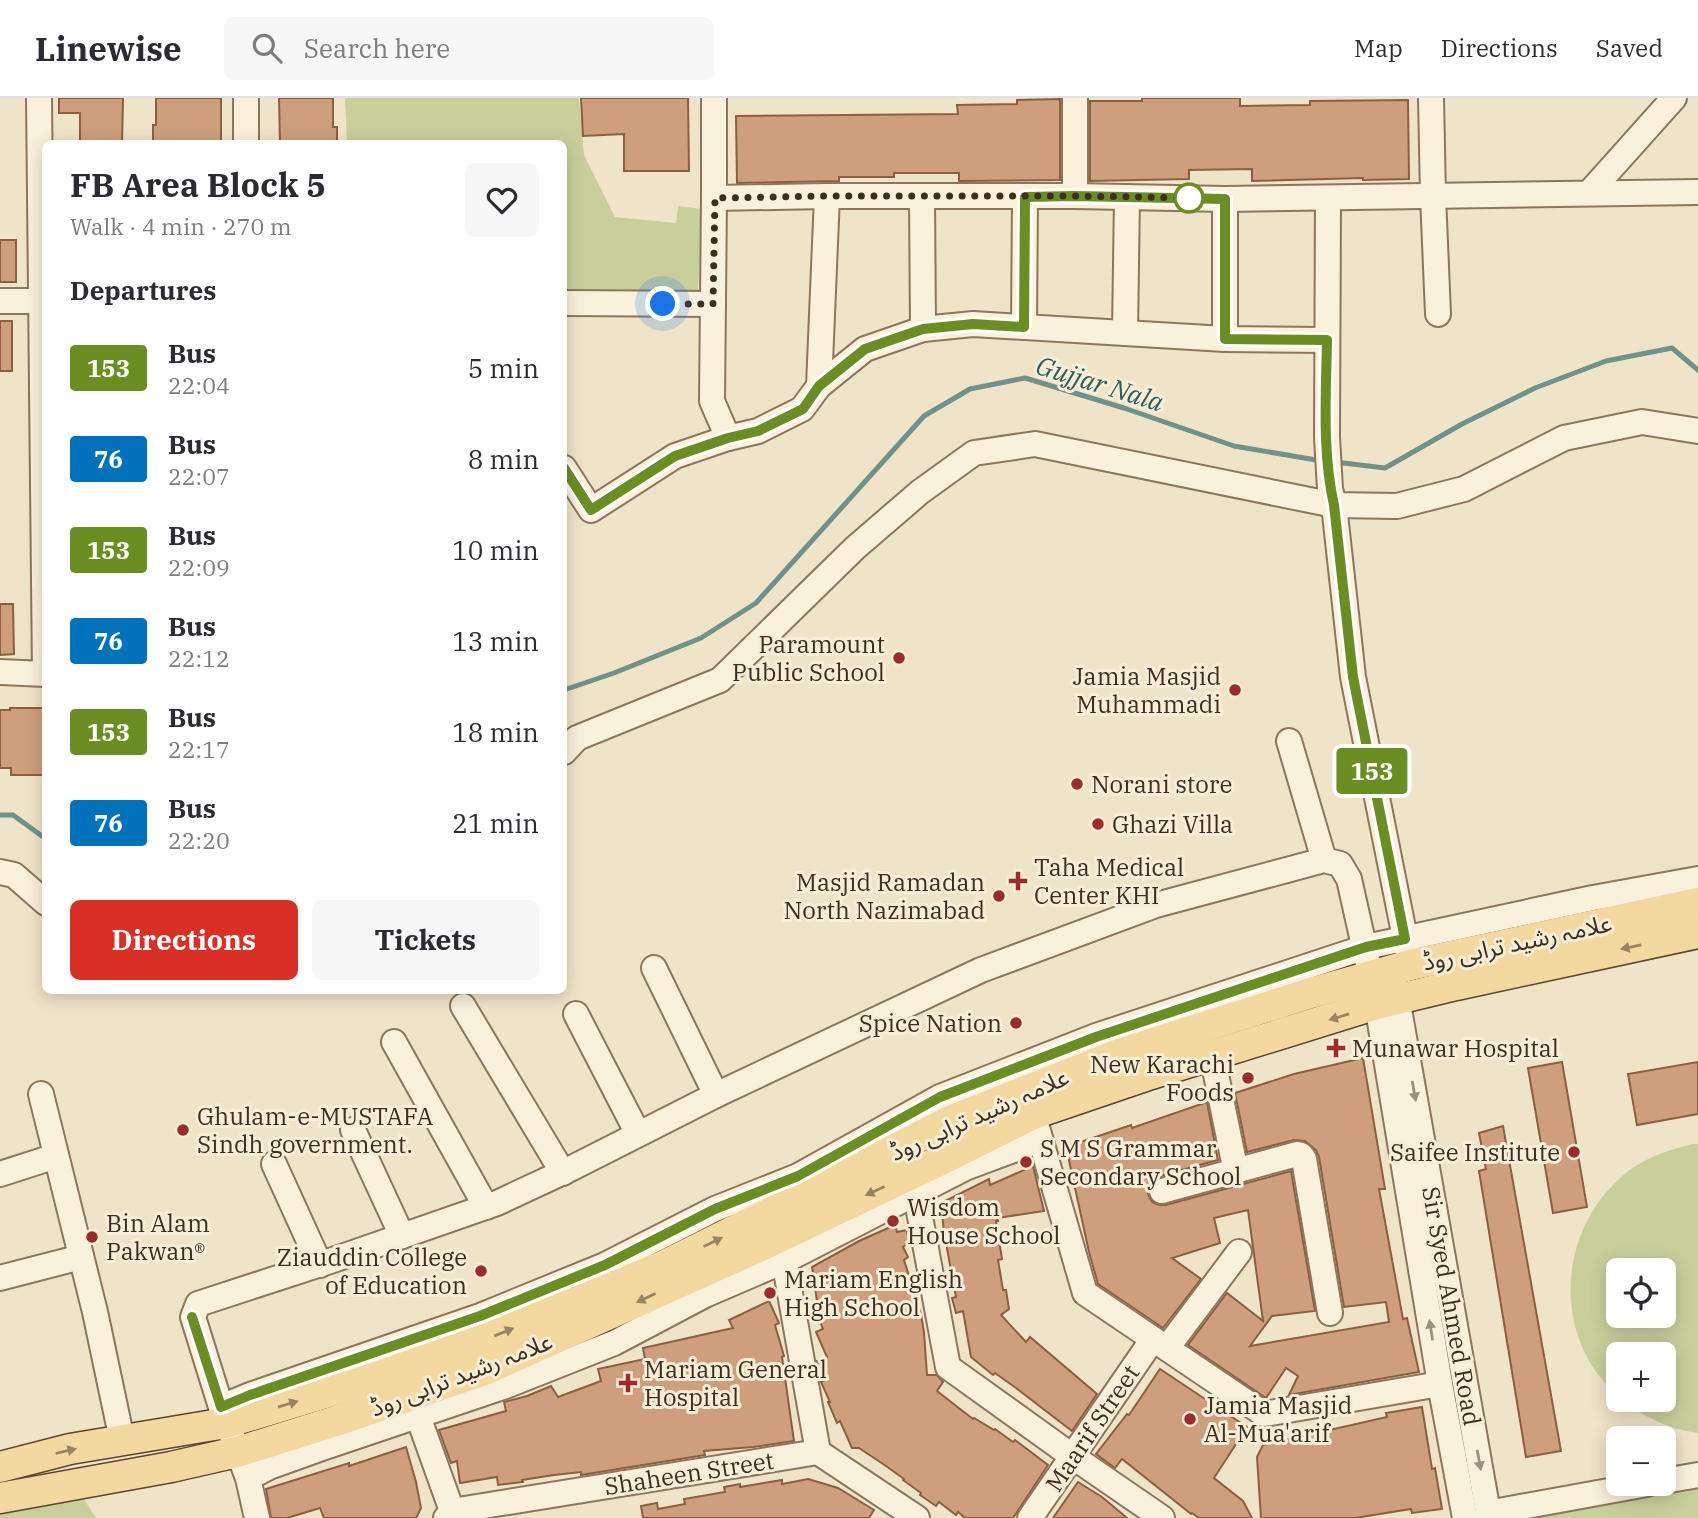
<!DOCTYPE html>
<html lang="en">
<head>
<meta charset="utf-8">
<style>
	:root { --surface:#fff; --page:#f7f7f7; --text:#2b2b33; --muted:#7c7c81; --line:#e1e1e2; --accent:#d93025 }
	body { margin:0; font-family:"IBM Plex Serif","Noto Sans Arabic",serif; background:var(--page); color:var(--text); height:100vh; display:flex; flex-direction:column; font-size:26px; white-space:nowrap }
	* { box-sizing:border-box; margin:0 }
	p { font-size:23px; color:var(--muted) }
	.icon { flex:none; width:38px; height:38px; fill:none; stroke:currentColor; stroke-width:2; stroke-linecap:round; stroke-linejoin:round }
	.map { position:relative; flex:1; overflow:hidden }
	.drawer { position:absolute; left:42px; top:42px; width:525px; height:854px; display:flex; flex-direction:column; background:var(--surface); border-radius:10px; box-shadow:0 4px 18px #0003 }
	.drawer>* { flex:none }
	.badge { padding:0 14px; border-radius:5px; font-size:24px; line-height:46px }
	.fabs { position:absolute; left:1606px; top:1160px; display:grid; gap:14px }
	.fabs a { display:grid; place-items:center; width:70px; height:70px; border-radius:10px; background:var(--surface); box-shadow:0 4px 18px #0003; font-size:35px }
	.you { position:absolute; width:35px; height:35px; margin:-18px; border:5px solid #fff; border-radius:50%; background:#1a73e8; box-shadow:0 0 0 10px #1a73e833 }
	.map>.badge { position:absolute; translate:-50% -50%; box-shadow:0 0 0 4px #fff }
	h2 { padding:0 28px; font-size:26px; line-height:63px }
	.round { display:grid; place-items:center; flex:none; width:74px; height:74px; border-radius:10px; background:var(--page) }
	.headline { display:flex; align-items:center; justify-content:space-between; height:119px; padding:0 28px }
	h1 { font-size:33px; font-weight:700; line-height:52px }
	.primary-button { display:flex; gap:14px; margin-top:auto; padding:14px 28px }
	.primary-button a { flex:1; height:80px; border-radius:10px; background:var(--accent); color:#fff; font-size:28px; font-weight:700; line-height:80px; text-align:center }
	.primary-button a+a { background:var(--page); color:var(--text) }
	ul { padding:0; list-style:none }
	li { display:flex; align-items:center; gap:21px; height:91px; padding:0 28px }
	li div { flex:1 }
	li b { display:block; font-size:26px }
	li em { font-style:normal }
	li .badge { min-width:77px; font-weight:700; text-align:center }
	header { display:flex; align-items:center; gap:42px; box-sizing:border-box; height:98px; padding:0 35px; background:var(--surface); border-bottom:2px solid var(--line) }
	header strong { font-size:33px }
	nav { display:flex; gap:38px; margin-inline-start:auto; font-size:24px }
	.search { width:490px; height:63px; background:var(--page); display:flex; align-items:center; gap:18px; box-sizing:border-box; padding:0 24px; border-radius:10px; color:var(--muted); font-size:26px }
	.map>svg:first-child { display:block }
</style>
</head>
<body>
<header>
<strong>Linewise</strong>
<div class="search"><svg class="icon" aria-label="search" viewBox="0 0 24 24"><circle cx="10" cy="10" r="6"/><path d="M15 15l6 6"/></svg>Search here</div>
<nav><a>Map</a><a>Directions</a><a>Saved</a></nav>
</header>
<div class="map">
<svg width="1698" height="1420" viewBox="0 0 1698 1420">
	<rect width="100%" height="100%" fill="#f0e4c8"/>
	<g fill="#c9cf9b" fill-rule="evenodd">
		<polygon points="345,0 579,0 584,57 615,119 676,125 678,108 702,111 698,193 564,192 564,46 347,45"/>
		<path d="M1692 1046H1698V1335C1669 1331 1645 1320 1622 1302H1664V1256H1619V1299C1610 1290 1601 1281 1594 1271 1550 1204 1570 1111 1637 1067 1654 1057 1672 1051 1692 1046ZM1664 1172V1218H1619V1172Z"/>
		<polygon points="1698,1377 1698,1420 1489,1420"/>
		<polygon points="82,1398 96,1420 0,1420 0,1409"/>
	</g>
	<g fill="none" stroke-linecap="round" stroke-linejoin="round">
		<g stroke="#6f938a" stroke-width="5">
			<polyline points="1335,364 1385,370 1462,326 1535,290 1606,263 1672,250 1698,272"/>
			<polyline points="564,592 614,575 701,540 756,505 924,318 970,291 1025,280 1124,310 1234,348 1322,363"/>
			<polyline points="0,717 13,717 46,741"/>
		</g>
	</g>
	<g fill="#cf9f7d" stroke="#8d5f41" stroke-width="2">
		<polygon points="59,0 123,0 122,46 80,46 80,15 59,15"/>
		<polygon points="156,0 221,0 221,46 153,46 153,27 156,27"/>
		<polygon points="279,0 333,0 333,29 337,29 337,46 280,46"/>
		<polygon points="581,0 688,0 689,73 624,73 624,36 583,38"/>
		<polygon points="1142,0 1240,0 1240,8 1310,7 1310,3 1408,2 1409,81 1363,82 1363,80 1252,83 1252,71 1189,72 1189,81 1090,83 1090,3 1142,3"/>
		<polygon points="1060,1 1060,82 959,83 959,75 894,75 894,79 839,79 839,83 737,85 736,18 958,16 957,7 1017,6 1017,2"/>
		<rect x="0" y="142" width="16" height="42"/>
		<rect x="0" y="223" width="12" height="50"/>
		<polygon points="0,506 13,506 14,556 0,557"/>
		<polygon points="10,610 46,610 46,677 11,677 11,670 0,670 0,612 10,612"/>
		<polygon points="1363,960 1385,1091 1379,1091 1403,1221 1407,1220 1419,1274 1289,1297 1298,1278 1286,1270 1266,1300 1188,1247 1227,1195 1263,1223 1248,1112 1214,1120 1220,1145 1172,1160 1201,1181 1163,1230 1098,1186 1089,1154 1066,1049 1131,1027 1132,1030 1207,1004 1218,1062 1157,1079 1152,1082 1148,1089 1148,1096 1152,1104 1159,1107 1166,1107 1291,1073 1315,1213 1272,1218 1250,1248 1389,1224 1386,1204 1344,1209 1319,1059 1316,1052 1305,1043 1294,1042 1247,1054 1235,995 1294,976"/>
		<polygon points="1562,964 1587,1109 1553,1115 1528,970"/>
		<polygon points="1698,964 1698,1016 1637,1027 1628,976"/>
		<polygon points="1503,1028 1561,1353 1526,1359 1479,1073 1486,1071 1479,1035"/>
		<polygon points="1033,1068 1044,1113 997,1120 998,1123 996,1123 1002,1161 998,1162 1003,1192 1006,1192 1009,1211 1001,1217 1026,1244 1030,1239 1097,1296 1072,1333 1016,1290 995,1275 993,1277 971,1259 963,1213 956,1215 952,1200 956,1199 944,1134 941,1105 989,1081 990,1087"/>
		<polygon points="895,1127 897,1134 907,1132 909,1144 903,1149 908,1159 904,1162 921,1216 924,1234 927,1277 937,1277 943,1284 937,1293 973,1321 974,1320 994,1332 995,1331 1013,1344 1015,1342 1048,1367 1013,1420 965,1420 958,1414 956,1417 939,1404 936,1408 920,1397 921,1395 903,1382 904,1381 886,1368 859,1350 852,1350 840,1323 837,1325 828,1304 830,1304 821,1284 825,1282 817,1263 827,1259 816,1234 823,1231 815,1211 818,1210 812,1169 859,1143"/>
		<polygon points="769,1203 779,1225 775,1227 784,1258 782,1259 794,1343 753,1349 704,1353 705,1357 581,1377 581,1374 554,1377 522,1382 523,1384 498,1387 497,1379 460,1385 457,1363 451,1365 439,1332 506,1313 504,1304 527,1298 551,1288 558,1299 601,1283 598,1271 645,1261 643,1250 733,1230 729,1222"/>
		<polygon points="1160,1271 1247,1329 1214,1380 1243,1403 1252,1420 1199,1420 1192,1415 1191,1416 1122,1361 1115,1370 1096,1356 1127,1316 1129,1317"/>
		<polygon points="1422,1309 1432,1371 1435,1370 1442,1411 1412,1415 1411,1411 1355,1420 1261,1420 1257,1359 1263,1347 1387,1319 1386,1315"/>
		<polygon points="406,1349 416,1384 421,1410 416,1420 324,1420 320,1410 287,1420 271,1420 266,1391 349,1365 349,1368"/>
		<polygon points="808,1381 838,1390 874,1412 869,1420 643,1420 641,1408 657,1405 658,1411 685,1406 684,1401 725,1394 724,1389 740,1386 740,1389 782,1382 782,1386"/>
		<polygon points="1078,1384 1102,1399 1127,1420 1053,1420"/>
	</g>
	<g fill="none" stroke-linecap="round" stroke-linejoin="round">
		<defs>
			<g id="minor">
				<polyline points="39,0 45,576"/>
				<polyline points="714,0 714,100 712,303 728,340"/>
				<polyline points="1075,0 1075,98"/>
				<polyline points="1431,0 1433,98 1438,216"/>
				<polyline points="246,46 246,0"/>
				<polyline points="1589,95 1674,0"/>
				<polyline points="922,99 923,231"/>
				<polyline points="714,100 827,98 1075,98 1225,101 1698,94"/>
				<polyline points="1328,100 1327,339 1330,391 1334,407 1353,579 1408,855"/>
				<polyline points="1225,101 1225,241"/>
				<polyline points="0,203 46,203"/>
				<polyline points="564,205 713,206"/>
				<polyline points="1024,229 1025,99"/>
				<polyline points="1125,235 1127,99"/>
				<polyline points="819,288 827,98"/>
				<polyline points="564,370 591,412 675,358 728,340 758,333 802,311 819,288 865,251 923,231 973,226 1225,241 1327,242"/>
				<polyline points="0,574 46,576"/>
				<polyline points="1289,643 1324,762"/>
				<polyline points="564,654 577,640 720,582 855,450 920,394 974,355 1035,346 1334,407 1397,408 1464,391 1564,340 1642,324 1698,333"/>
				<polyline points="0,774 14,777 46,805"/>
				<polyline points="654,870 716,997"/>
				<polyline points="1394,883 1489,1420"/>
				<polyline points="463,908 563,1075"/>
				<polyline points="576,916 638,1036"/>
				<polyline points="394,944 486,1109"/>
				<polyline points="1212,957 1236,1074"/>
				<polyline points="41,996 95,1214 122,1342"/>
				<polyline points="1036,1026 1085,1195 1264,1316 1440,1286"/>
				<polyline points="353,1032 402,1138"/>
				<polyline points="274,1066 320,1167"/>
				<polyline points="0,1076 56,1058"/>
				<polyline points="913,1081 948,1269 1072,1358 1162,1420"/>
				<polyline points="1162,1093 1297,1056 1301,1057 1304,1061 1330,1215"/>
				<polyline points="782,1150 818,1354"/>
				<polyline points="0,1180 81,1159"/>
				<polyline points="1167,1250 1239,1154"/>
				<polyline points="221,1309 250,1297 480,1218 605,1167 715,1111 798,1078 940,999 1096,938 1366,849 1593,800 1698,781"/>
				<polyline points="418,1318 452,1413"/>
				<polyline points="248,1380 269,1369 322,1350 503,1289 614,1245 705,1197 784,1163 965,1070 1040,1042"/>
				<polyline points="1664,1383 1698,1377"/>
				<polyline points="1488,1415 1647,1386"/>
				<polyline points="257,1420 248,1380 221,1309 193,1219 198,1206 333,1162 497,1105 572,1070 716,997 981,872 1156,807 1324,762 1340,766 1349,781 1377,906 1440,1286 1465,1420"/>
				<polyline points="446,1420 452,1413 818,1354 917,1420"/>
				<polyline points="1030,1420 1153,1241"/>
			</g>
			<g id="major">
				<polyline points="0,1369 70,1351 226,1325 362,1284 488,1240 659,1170 806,1097 950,1023 1122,955 1311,895 1410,867 1698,805"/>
				<polyline points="0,1400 171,1369 237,1354 339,1322 487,1271 763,1147 943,1061 1033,1016 1145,978 1377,906 1456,887 1698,835"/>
			</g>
		</defs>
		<use href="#minor" stroke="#8d765c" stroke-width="28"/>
		<use href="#major" stroke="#5b4430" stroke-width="33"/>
		<use href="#minor" stroke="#faf1dc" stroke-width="24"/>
		<use href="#major" stroke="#f3d9a0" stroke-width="30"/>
	</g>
	<defs><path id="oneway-solid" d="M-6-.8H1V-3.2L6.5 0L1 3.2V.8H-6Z" transform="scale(1.75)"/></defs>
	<g fill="#988460">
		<use href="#oneway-solid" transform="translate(1631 849) rotate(168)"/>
		<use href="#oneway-solid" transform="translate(1339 919) rotate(163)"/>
		<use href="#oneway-solid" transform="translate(875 1093) rotate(155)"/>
		<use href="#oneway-solid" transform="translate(713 1144) rotate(-26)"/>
		<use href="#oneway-solid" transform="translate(646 1200) rotate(155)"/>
		<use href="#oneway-solid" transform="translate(504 1234) rotate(-22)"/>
		<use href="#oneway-solid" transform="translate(288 1306) rotate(-17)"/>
		<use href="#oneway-solid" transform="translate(66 1353) rotate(-13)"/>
	</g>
	<g fill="#9c907e">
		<use href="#oneway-solid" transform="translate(1414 993) rotate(80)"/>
		<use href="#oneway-solid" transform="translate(1431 1232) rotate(-99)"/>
		<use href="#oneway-solid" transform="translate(1479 1362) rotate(80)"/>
	</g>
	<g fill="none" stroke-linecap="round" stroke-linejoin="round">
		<defs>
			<path id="line" d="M192 1219 221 1309 250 1297 480 1218 605 1167 715 1111 798 1078 940 999 1096 939 1366 849 1405 841 1353 579 1334 407C1322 354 1326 297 1327 242L1225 241V101L1074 98 1025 99 1024 229 973 226 923 231 865 251 819 288 803 311 758 333 728 340 675 358 591 412 564 370"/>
		</defs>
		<use href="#line" stroke="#fff" stroke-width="16"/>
		<use href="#line" stroke="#6b8e23" stroke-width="10"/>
		<polyline stroke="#3d2e20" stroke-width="7" stroke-dasharray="0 12.6" points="663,206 713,206 715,100 827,98 1074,98 1200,100 1189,100"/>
	</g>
	<circle fill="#fff" stroke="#6b8e23" stroke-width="3.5" cx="1189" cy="100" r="14"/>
	<g fill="#9e2a2b" stroke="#f7eed8" stroke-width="2.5">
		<circle cx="899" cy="560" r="7"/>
		<circle cx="1235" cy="592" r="7"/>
		<circle cx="1077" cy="686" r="7"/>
		<circle cx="1098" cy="726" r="7"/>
		<path d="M1014.5 772.5h7v7h7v7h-7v7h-7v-7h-7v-7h7z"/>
		<circle cx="999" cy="798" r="7"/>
		<circle cx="1016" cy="925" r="7"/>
		<path d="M1332.5 939.5h7v7h7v7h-7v7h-7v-7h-7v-7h7z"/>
		<circle cx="1248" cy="980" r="7"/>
		<circle cx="183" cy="1032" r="7"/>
		<circle cx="1574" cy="1054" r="7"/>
		<circle cx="1026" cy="1064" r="7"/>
		<circle cx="893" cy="1123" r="7"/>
		<circle cx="92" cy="1139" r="7"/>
		<circle cx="481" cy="1173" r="7"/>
		<circle cx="770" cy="1195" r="7"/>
		<path d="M624.5 1274.5h7v7h7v7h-7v7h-7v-7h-7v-7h7z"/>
		<circle cx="1190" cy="1321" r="7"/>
	</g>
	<g text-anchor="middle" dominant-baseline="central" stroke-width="6" stroke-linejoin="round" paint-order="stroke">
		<g font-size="24" fill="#3d2e20" stroke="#f7eed8" text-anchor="start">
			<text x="885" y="546" text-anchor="end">Paramount<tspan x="885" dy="28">Public School</tspan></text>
			<text x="1221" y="578" text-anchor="end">Jamia Masjid<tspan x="1221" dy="28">Muhammadi</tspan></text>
			<text x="1091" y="686">Norani store</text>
			<text x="1112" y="726">Ghazi Villa</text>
			<text x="1034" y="769">Taha Medical<tspan x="1034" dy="28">Center KHI</tspan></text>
			<text x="985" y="784" text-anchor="end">Masjid Ramadan<tspan x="985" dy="28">North Nazimabad</tspan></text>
			<text x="1002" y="925" text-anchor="end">Spice Nation</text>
			<text x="1352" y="950">Munawar Hospital</text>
			<text x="1234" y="966" text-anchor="end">New Karachi<tspan x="1234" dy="28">Foods</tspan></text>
			<text x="197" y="1018">Ghulam-e-MUSTAFA<tspan x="197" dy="28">Sindh government.</tspan></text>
			<text x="1040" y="1050">S M S Grammar<tspan x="1040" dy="28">Secondary School</tspan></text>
			<text x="1560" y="1054" text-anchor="end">Saifee Institute</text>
			<text x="907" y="1109">Wisdom<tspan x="907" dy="28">House School</tspan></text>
			<text x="106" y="1125">Bin Alam<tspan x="106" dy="28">Pakwan®</tspan></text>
			<text x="467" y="1159" text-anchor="end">Ziauddin College<tspan x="467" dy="28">of Education</tspan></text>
			<text x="784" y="1181">Mariam English<tspan x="784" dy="28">High School</tspan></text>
			<text x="644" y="1271">Mariam General<tspan x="644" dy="28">Hospital</tspan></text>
			<text x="1204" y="1307">Jamia Masjid<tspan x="1204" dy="28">Al-Mua'arif</tspan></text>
		</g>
		<g font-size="24" fill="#3d2e20" stroke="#f7eed8">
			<text transform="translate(1517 844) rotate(-12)">علامہ رشید ترابی روڈ</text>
			<text transform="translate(979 1016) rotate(-24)">علامہ رشید ترابی روڈ</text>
			<text transform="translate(1452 1208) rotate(80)">Sir Syed Ahmed Road</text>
			<text transform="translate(461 1276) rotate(-21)">علامہ رشید ترابی روڈ</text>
			<text transform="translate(1092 1330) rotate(-56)">Maarif Street</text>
			<text transform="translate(689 1375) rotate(-9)">Shaheen Street</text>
		</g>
		<g font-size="26" font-style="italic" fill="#2f5d5a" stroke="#f7eed8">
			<text transform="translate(1100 285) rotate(17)">Gujjar Nala</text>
		</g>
	</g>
</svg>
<div class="fabs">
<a><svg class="icon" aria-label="locate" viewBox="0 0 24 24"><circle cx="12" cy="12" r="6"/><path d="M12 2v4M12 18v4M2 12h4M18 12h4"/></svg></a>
<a>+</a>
<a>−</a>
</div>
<div class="you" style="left:663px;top:206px"></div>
<b class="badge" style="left:1372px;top:673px;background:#6b8e23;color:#fff">153</b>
<section class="drawer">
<div class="headline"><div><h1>FB Area Block 5</h1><p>Walk · 4 min · 270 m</p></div><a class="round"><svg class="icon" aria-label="heart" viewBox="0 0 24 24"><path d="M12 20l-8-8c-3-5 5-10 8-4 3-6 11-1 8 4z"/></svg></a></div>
<h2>Departures</h2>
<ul>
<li><span class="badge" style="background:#6b8e23;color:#fff">153</span><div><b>Bus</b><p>22:04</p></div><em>5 min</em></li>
<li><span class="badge" style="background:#0072bc;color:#fff">76</span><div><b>Bus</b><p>22:07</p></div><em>8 min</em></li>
<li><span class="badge" style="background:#6b8e23;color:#fff">153</span><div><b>Bus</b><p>22:09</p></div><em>10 min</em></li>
<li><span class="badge" style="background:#0072bc;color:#fff">76</span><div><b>Bus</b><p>22:12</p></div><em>13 min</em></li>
<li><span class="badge" style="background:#6b8e23;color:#fff">153</span><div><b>Bus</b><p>22:17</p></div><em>18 min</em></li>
<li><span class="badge" style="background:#0072bc;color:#fff">76</span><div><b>Bus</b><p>22:20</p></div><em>21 min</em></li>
</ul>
<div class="primary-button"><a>Directions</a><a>Tickets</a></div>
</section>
</div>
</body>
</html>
